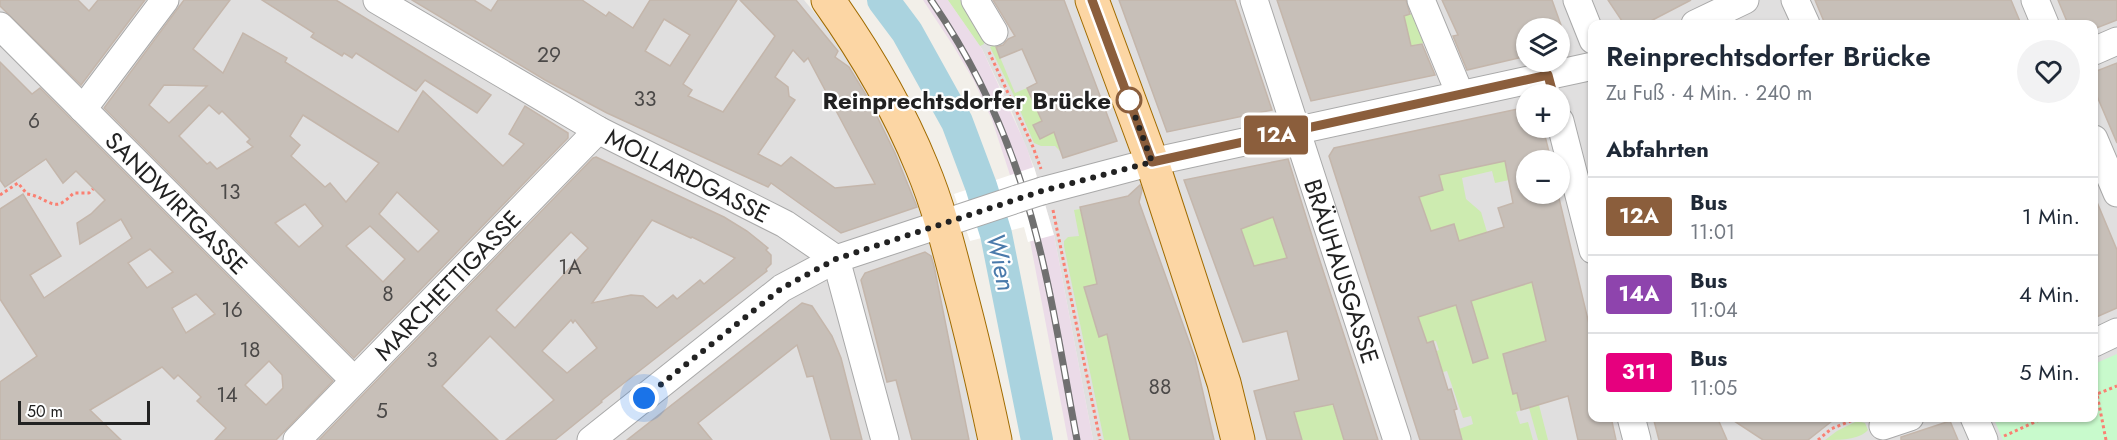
<!DOCTYPE html>
<html lang="de">
<head>
<meta charset="utf-8">
<style>
	:root { --surface:#fff; --page:#f2f2f3; --text:#1f2937; --muted:#747a83; --line:#e0e1e3 }
	body { margin:0; font-family:Jost,sans-serif; background:var(--page); color:var(--text); height:100vh; display:flex; flex-direction:column; font-size:22px; white-space:nowrap }
	* { box-sizing:border-box; margin:0 }
	p { font-size:20px; color:var(--muted) }
	.icon { flex:none; width:33px; height:33px; fill:none; stroke:currentColor; stroke-width:2; stroke-linecap:round; stroke-linejoin:round }
	.map { position:relative; flex:1; overflow:hidden }
	.side { position:absolute; left:1588px; top:20px; width:510px; height:402px; display:flex; flex-direction:column; background:var(--surface); border-radius:12px; box-shadow:0 2px 4px #0004 }
	.side>* { flex:none }
	.badge { padding:0 12px; border-radius:4px; font-size:21px; line-height:39px }
	.controls { position:absolute; left:1516px; top:18px; display:grid; gap:12px }
	.controls a { display:grid; place-items:center; width:54px; height:54px; border-radius:50%; background:var(--surface); box-shadow:0 2px 4px #0004; font-size:30px }
	.scale { position:absolute; left:18px; bottom:15px; width:132px; box-sizing:border-box; padding-left:6px; border:3px solid #222; border-top:0; font-size:16px; line-height:21px; white-space:nowrap; color:#222; -webkit-text-stroke:4px #fff; paint-order:stroke }
	.you { position:absolute; width:30px; height:30px; margin:-15px; border:4px solid #fff; border-radius:50%; background:#1a73e8; box-shadow:0 0 0 9px #1a73e833 }
	.map>.badge { position:absolute; translate:-50% -50%; box-shadow:0 0 0 3px #fff }
	h2 { padding:0 18px; font-size:22px; line-height:54px }
	.round { display:grid; place-items:center; flex:none; width:63px; height:63px; border-radius:32px; background:var(--page) }
	.overview { display:flex; align-items:center; justify-content:space-between; height:102px; padding:0 18px }
	h1 { font-size:28px; font-weight:600; line-height:45px }
	ul { padding:0; list-style:none }
	li { display:flex; align-items:center; gap:18px; height:78px; padding:0 18px; border-top:2px solid var(--line) }
	li div { flex:1 }
	li b { display:block; font-size:22px }
	li em { font-style:normal }
	li .badge { min-width:66px; font-weight:700; text-align:center }
	.map>svg:first-child { display:block }
</style>
</head>
<body>
<div class="map">
<svg width="2117" height="440" viewBox="0 0 2117 440">
	<rect width="100%" height="100%" fill="#f2efe9"/>
	<g fill="#e0dfdf" fill-rule="evenodd">
		<polygon points="0,0 804,0 841,45 896,135 940,256 977,440 0,440"/>
		<path d="M948 0H2117V440H1093L1054 235 1034 167 1012 112 982 49ZM1593 24H2094V417H1593ZM1527 28H1560V62H1527ZM1527 94H1560V128H1527ZM1527 160H1560V194H1527Z"/>
	</g>
	<polygon fill="#ebdbe8" points="923,0 948,0 982,49 1027,148 1054,235 1093,440 1068,440 1030,241 1010,175 992,120 974,81 954,47"/>
	<g fill="#cdebb0">
		<polygon points="948,0 960,0 984,41 984,44 980,46"/>
		<polygon points="1420,11 1432,41 1411,46 1404,16"/>
		<polygon points="995,45 1015,93 1027,88 1034,103 1066,109 1033,125 1040,139 1054,132 1060,151 1055,146 1041,146 1034,143 1013,94 990,47"/>
		<path d="M1517 158 1519 178 1495 183 1492 171 1462 178 1466 199 1481 212 1487 232 1473 237 1477 253 1530 219C1533 261 1530 302 1552 339L1508 353 1513 376 1509 378 1512 393H1517L1521 410 1516 412 1520 424 1528 422 1533 440H1462L1459 429 1473 424 1471 416 1463 418 1447 371 1436 374 1434 352 1439 350 1436 341 1427 343 1418 317 1456 305 1473 362 1487 359 1471 301 1453 224 1431 231 1419 197 1443 190 1439 175Z"/>
		<polygon points="1270,197 1287,258 1254,266 1241,229"/>
		<polygon points="1080,209 1097,284 1084,288 1099,337 1107,334 1130,440 1104,440 1064,246 1064,241 1068,237 1079,236 1074,210"/>
		<polygon points="1330,404 1333,406 1344,440 1302,440 1295,414 1296,412"/>
		<polygon points="1539,405 1548,440 1538,440 1529,408"/>
		<path d="M1857 421 1865 423 1868 430C1859 440 1839 440 1825 440L1837 431Z"/>
	</g>
	<polygon fill="#c8facc" points="2117,354 2117,440 2003,440 1993,417 2094,417 2094,364"/>
	<polygon fill="#fff" points="1034,167 1054,235 1028,242 1024,227 970,241 954,194"/>
	<g fill="none" stroke-linecap="round" stroke-linejoin="round">
		<polyline stroke="#aad3df" stroke-width="32" points="883,0 907,32 957,122 981,186 996,234 1037,440"/>
	</g>
	<g fill="#c7bfb8" stroke="#c4b6ab" stroke-width="1.5" fill-rule="evenodd">
		<polygon points="0,0 78,0 89,11 98,0 145,0 81,85 0,6"/>
		<path d="M184 0H230L193 49 223 73 243 33 287 58 285 62 398 132 423 91 503 166 524 144 509 134 525 106 568 133V138L354 358 104 108ZM164 85 207 86 169 123 149 105ZM209 105 219 114 222 111 250 139 247 142 253 147 217 169 210 162 207 164 179 136ZM303 115 379 163 346 202 330 183 325 187 291 156 300 145 290 136ZM397 192 439 231 418 252 379 214ZM305 204 323 226 299 247 275 223ZM370 226 405 259 383 282 346 246Z"/>
		<polygon points="262,0 336,0 491,95 477,113 425,80 416,91 356,53 352,58 344,53 342,56 311,37 314,33"/>
		<path d="M412 0H474L491 11 498 0H582L606 16 609 12 633 28 650 0H737L683 84 692 90 688 96 723 112 775 36 740 0H796L838 51 835 57 849 67 868 98 895 153 917 207 841 233 771 183 768 187 607 113 545 80ZM664 19 690 35 670 66 645 51ZM793 50 804 62 808 58 875 184 835 188 791 157 781 166 758 154 795 100 789 96 788 87 775 77Z"/>
		<polygon points="993,0 1064,0 1117,141 1063,158 1054,132 1040,139 1033,125 1042,121 1027,88 1037,83 1022,49 1000,58 996,47 1003,45 1008,39 1015,36"/>
		<polygon points="1119,0 1235,0 1272,110 1167,132"/>
		<polygon points="1277,0 1406,0 1410,14 1404,16 1411,46 1422,44 1435,75 1311,101"/>
		<polygon points="1442,0 1552,0 1562,28 1527,28 1527,56 1467,70 1453,36 1458,35"/>
		<polygon points="1608,0 1691,0 1645,24 1624,24"/>
		<polygon points="1815,0 2011,0 2021,24 1825,24"/>
		<polygon points="2058,0 2117,0 2117,20 2094,29 2094,24 2068,24"/>
		<path d="M0 62 32 94 40 88 333 381 276 440H215L226 428 197 401 201 397 178 375 174 379 162 367 90 410 121 440H0V382L37 356 0 299V209L23 194 61 256 30 275 44 298 132 238 121 219 80 244 77 223 91 214 105 200 76 171 63 183 46 159 5 187 0 180ZM150 249 173 272 147 288 128 263ZM196 294 215 314 186 333 172 308ZM269 361 282 375 283 388 266 405 245 385Z"/>
		<polygon points="2117,63 2117,143 2094,89 2094,72"/>
		<path d="M1527 107V128H1543L1551 160H1527V194H1558L1593 341V417H1611L1616 440H1578L1568 396 1521 410 1517 393 1513 394 1503 354 1546 341 1532 282 1471 301 1488 358 1473 363 1456 305 1418 317 1427 343 1433 341 1448 390 1451 389 1457 409 1454 410 1462 440H1420L1329 156 1334 148ZM1505 161 1513 203 1498 208 1504 227 1459 241 1454 224 1431 231 1419 197 1443 190 1439 175Z"/>
		<path d="M596 157 724 217 747 231 768 248 766 250 771 255V264L766 269 767 271 601 401 602 402 555 440H506L554 400 490 336 442 386 498 440H319L593 158ZM652 220 691 238 692 237 735 258 704 284 700 280 677 299 673 295 657 308 643 296 631 295 592 303ZM571 232 588 248 515 328 496 310ZM571 320 573 323 575 320 597 348 567 373 542 351Z"/>
		<path d="M1288 159 1317 252 1378 440H1344L1333 404 1294 412 1302 440H1267L1254 391 1299 380 1287 331 1243 342 1184 180ZM1273 217 1287 258 1254 266 1241 229Z"/>
		<polygon points="1140,185 1142,190 1139,202 1195,358 1214,440 1130,440 1107,334 1099,337 1084,287 1097,284 1080,207 1128,196"/>
		<polygon points="2094,195 2117,250 2117,308 2094,318"/>
		<polygon points="925,252 931,256 934,266 969,440 912,440 896,380 887,382 861,280 865,273"/>
		<polygon points="802,303 812,306 832,336 841,358 862,440 831,440 813,376 807,377 797,345 698,423 712,440 627,440"/>
		<polygon points="1653,417 1717,417 1727,440 1659,440"/>
		<polygon points="1728,417 1837,417 1808,440 1763,440"/>
		<polygon points="1950,421 1958,440 1901,440 1901,437"/>
	</g>
	<g fill="none" stroke-linecap="round" stroke-linejoin="round">
		<defs>
			<g id="minor">
				<path id="s1" d="M377 0 598 130 785 224 836 259 885 440"/>
				<polyline points="975,0 994,32"/>
				<path id="s2" d="M1254 0 1397 440"/>
				<polyline points="1421,0 1460,94"/>
				<polyline points="1577,0 1593,40"/>
				<polyline points="1795,0 1806,24"/>
				<polyline points="2035,0 2045,24"/>
				<polyline points="1695,24 1745,0"/>
				<path id="s3" d="M0 26 354 380"/>
				<polyline points="2094,51 2117,41"/>
				<polyline points="83,109 165,0"/>
				<polyline points="1560,121 1593,250"/>
				<polyline points="2094,139 2117,193"/>
				<polyline points="1042,191 1152,162 1593,66"/>
				<polyline points="2094,343 2117,332"/>
				<polyline points="1631,417 1637,440"/>
				<polyline points="1974,417 1984,440"/>
				<polyline points="1883,426 1910,417"/>
				<path id="s4" d="M297 440 598 130"/>
				<polyline points="591,440 782,288 836,259 1017,199"/>
			</g>
			<g id="major">
				<path d="M828 0C865 52 898 108 922 167 938 205 948 245 958 284 972 336 984 388 995 440"/>
				<polyline points="1092,0 1152,162 1224,383 1238,440"/>
			</g>
		</defs>
		<use href="#minor" stroke="#a9a9a9" stroke-width="29"/>
		<use href="#major" stroke="#a06b00" stroke-width="35"/>
		<g stroke="#fa8072" stroke-width="3" stroke-dasharray="3 3" stroke-linecap="butt">
			<polyline points="989,52 1033,147 1041,169"/>
			<path d="M0 195 18 183 27 194C41 195 53 210 63 202 67 200 70 196 74 193H89L93 189"/>
			<polyline points="1053,210 1100,440"/>
			<polyline points="2094,386 2097,394 2094,396"/>
			<polyline points="2004,436 2046,417"/>
			<polyline points="1818,440 1831,429 1860,417"/>
			<polyline points="2106,440 2097,394 2117,386"/>
		</g>
		<use href="#minor" stroke="#fff" stroke-width="27"/>
		<use href="#major" stroke="#fcd6a4" stroke-width="33"/>
		<defs>
			<path id="rail" d="M931 0C971 58 1002 122 1023 189 1049 270 1061 356 1077 440"/>
		</defs>
		<use href="#rail" stroke="#707070" stroke-width="7"/>
		<use href="#rail" stroke="#fff" stroke-width="4.5" stroke-dasharray="14" stroke-linecap="butt"/>
		<defs>
			<polyline id="minor-bridge" points="1017,199 1042,191"/>
		</defs>
		<use href="#minor-bridge" stroke="#a9a9a9" stroke-width="29" stroke-linecap="butt"/>
		<use href="#minor-bridge" stroke="#fff" stroke-width="27"/>
	</g>
	<g fill="none" stroke-linecap="round" stroke-linejoin="round">
		<defs>
			<polyline id="line" points="1092,0 1152,162 1548,75 1553,94"/>
		</defs>
		<use href="#line" stroke="#fff" stroke-width="14"/>
		<use href="#line" stroke="#8b5e3c" stroke-width="9"/>
		<polyline stroke="#222" stroke-width="6" stroke-dasharray="0 10.8" points="644,398 782,288 836,259 1042,191 1152,162 1129,100"/>
	</g>
	<circle fill="#fff" stroke="#8b5e3c" stroke-width="3" cx="1129" cy="100" r="12"/>
	<g text-anchor="middle" dominant-baseline="central" stroke-width="4.5" stroke-linejoin="round" paint-order="stroke">
		<g font-size="21" fill="#4b4948">
			<text x="549" y="55">29</text>
			<text x="645" y="99">33</text>
			<text x="34" y="121">6</text>
			<text x="230" y="192">13</text>
			<text x="570" y="267">1A</text>
			<text x="388" y="294">8</text>
			<text x="232" y="310">16</text>
			<text x="250" y="350">18</text>
			<text x="432" y="360">3</text>
			<text x="1160" y="387">88</text>
			<text x="227" y="395">14</text>
			<text x="382" y="411">5</text>
		</g>
		<g font-size="24" font-weight="bold" fill="#222" stroke="#fff" text-anchor="end">
			<text x="1111" y="100">Reinprechtsdorfer Brücke</text>
		</g>
		<g font-size="24" fill="#222" stroke="#fff">
			<text stroke="none"><textPath href="#s1" startOffset="357">MOLLARDGASSE</textPath></text>
			<text stroke="none"><textPath href="#s3" startOffset="250">SANDWIRTGASSE</textPath></text>
			<text stroke="none"><textPath href="#s2" startOffset="285">BRÄUHAUSGASSE</textPath></text>
			<text stroke="none"><textPath href="#s4" startOffset="216">MARCHETTIGASSE</textPath></text>
		</g>
		<g font-size="26" font-style="italic" fill="#4a7aab" stroke="#fff">
			<text transform="translate(1001 262) rotate(78)">Wien</text>
		</g>
	</g>
</svg>
<div class="controls">
<a><svg class="icon" aria-label="layers" viewBox="0 0 24 24"><path d="M12 4l9 5-9 5-9-5zM3 14l9 5 9-5"/></svg></a>
<a>+</a>
<a>−</a>
</div>
<div class="scale">50 m</div>
<div class="you" style="left:644px;top:398px"></div>
<b class="badge" style="left:1276px;top:135px;background:#8b5e3c;color:#fff">12A</b>
<section class="side">
<div class="overview"><div><h1>Reinprechtsdorfer Brücke</h1><p>Zu Fuß · 4 Min. · 240 m</p></div><a class="round"><svg class="icon" aria-label="heart" viewBox="0 0 24 24"><path d="M12 20l-8-8c-3-5 5-10 8-4 3-6 11-1 8 4z"/></svg></a></div>
<h2>Abfahrten</h2>
<ul>
<li><span class="badge" style="background:#8b5e3c;color:#fff">12A</span><div><b>Bus</b><p>11:01</p></div><em>1 Min.</em></li>
<li><span class="badge" style="background:#8e44ad;color:#fff">14A</span><div><b>Bus</b><p>11:04</p></div><em>4 Min.</em></li>
<li><span class="badge" style="background:#e6007e;color:#fff">311</span><div><b>Bus</b><p>11:05</p></div><em>5 Min.</em></li>
</ul>
</section>
</div>
</body>
</html>
